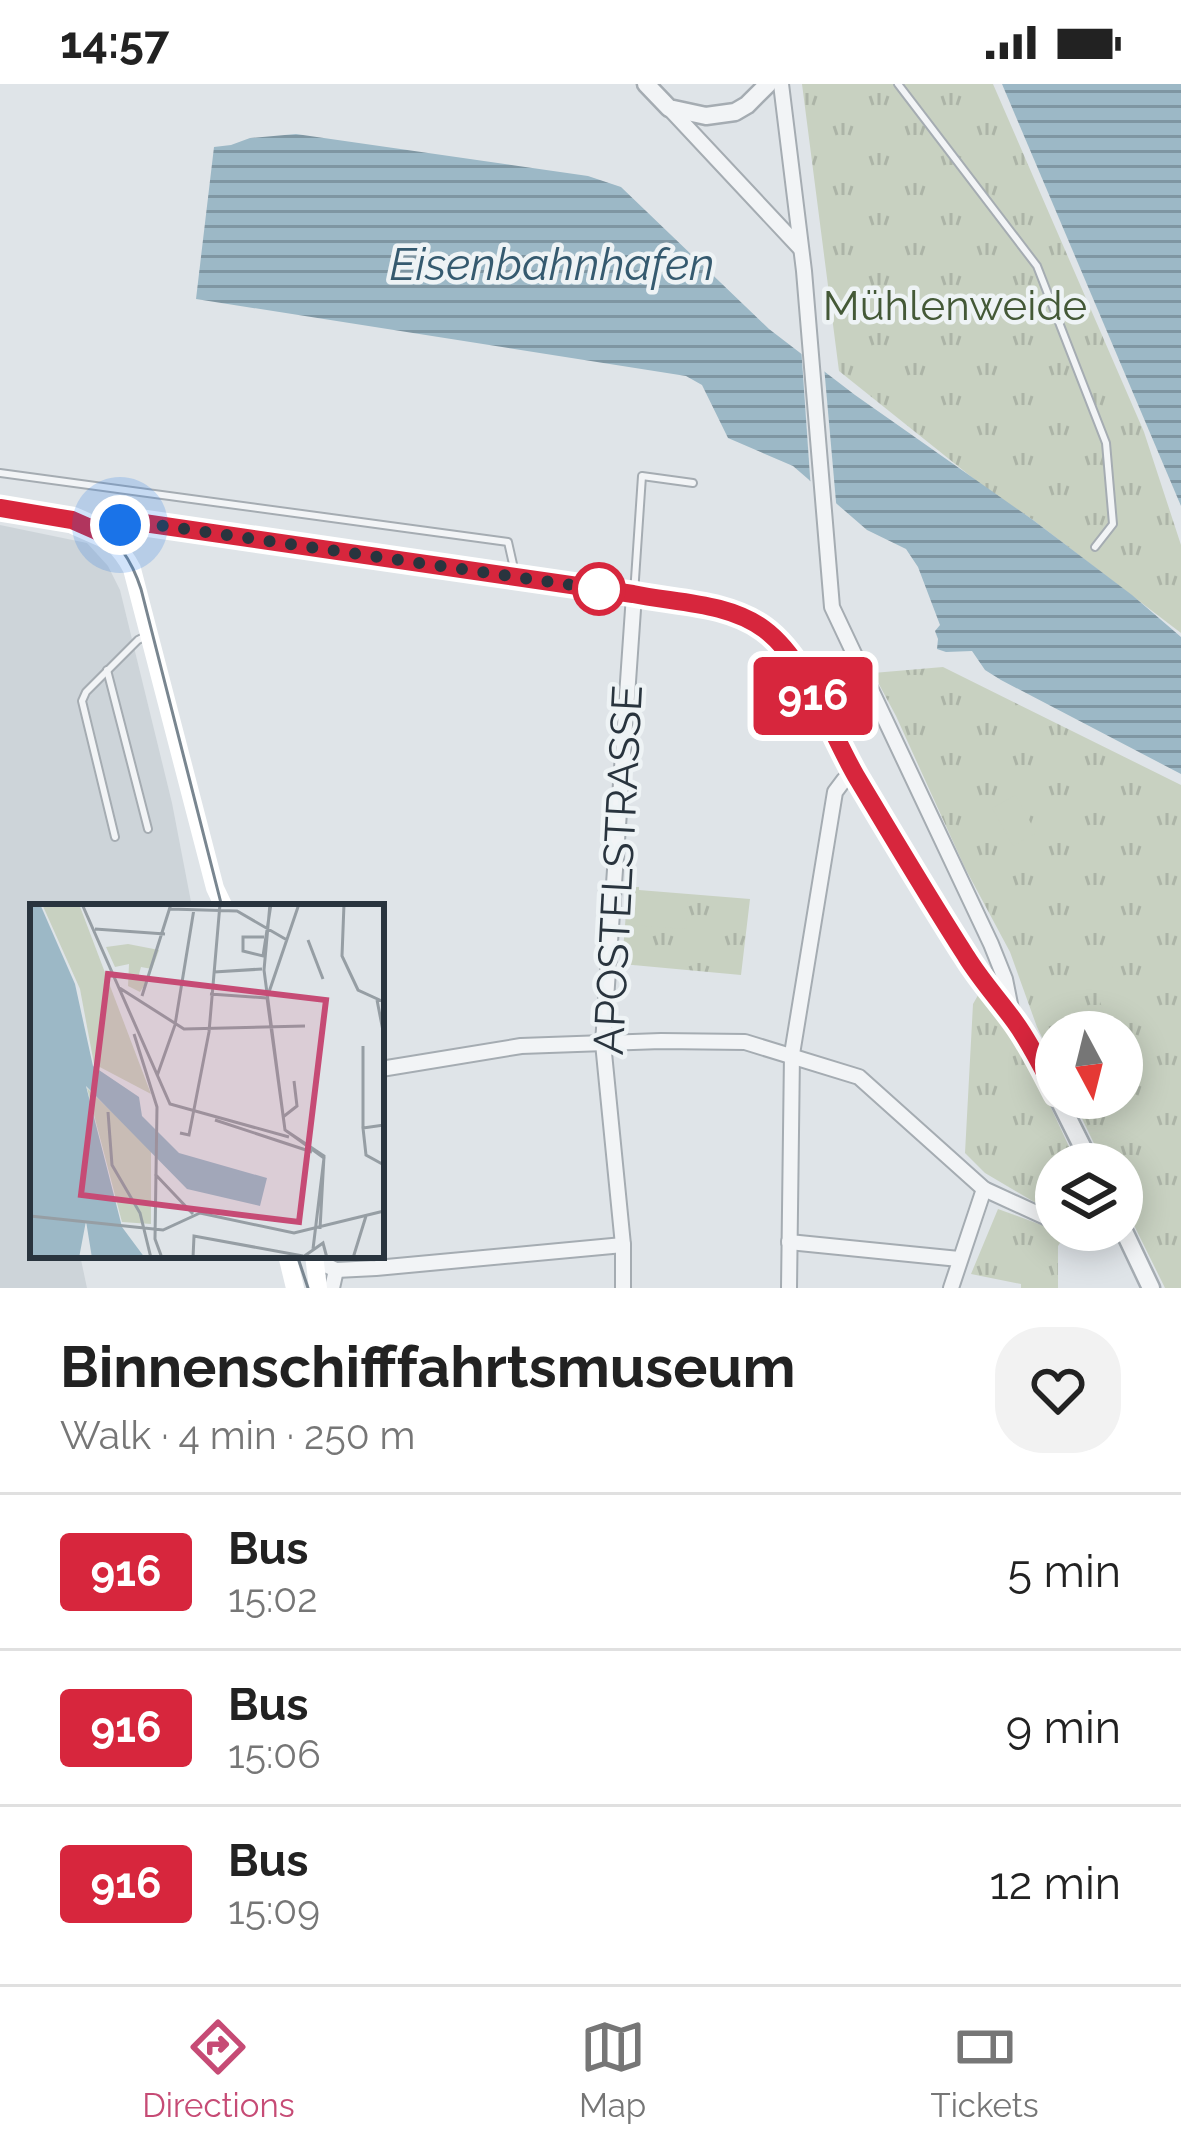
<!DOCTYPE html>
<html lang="en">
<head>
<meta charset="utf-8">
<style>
	:root { --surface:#fff; --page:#f2f2f2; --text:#222; --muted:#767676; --line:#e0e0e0; --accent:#c64b75 }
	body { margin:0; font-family:Raleway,sans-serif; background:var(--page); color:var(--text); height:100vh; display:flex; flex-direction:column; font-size:45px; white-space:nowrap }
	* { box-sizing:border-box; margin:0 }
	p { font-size:39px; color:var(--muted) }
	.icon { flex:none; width:66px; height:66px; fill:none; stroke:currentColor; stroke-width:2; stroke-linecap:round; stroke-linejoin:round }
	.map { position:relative; height:1204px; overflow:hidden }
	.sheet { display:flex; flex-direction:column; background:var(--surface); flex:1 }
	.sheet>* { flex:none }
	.badge { padding:0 24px; border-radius:9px; font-size:42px; line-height:78px }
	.needle { width:78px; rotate:173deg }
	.tools { position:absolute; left:1035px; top:927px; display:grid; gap:24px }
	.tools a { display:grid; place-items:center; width:108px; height:108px; border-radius:50%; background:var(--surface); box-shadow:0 6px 30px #0003; font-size:60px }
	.you { position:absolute; width:60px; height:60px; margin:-30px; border:9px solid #fff; border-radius:50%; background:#1a73e8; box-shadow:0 0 0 18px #1a73e833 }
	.map>.badge { position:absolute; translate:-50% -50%; box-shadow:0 0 0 6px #fff }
	.round { display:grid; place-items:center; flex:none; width:126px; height:126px; border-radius:48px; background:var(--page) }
	.overview { display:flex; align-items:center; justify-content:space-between; height:204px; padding:0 60px }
	h1 { font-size:57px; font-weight:700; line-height:90px }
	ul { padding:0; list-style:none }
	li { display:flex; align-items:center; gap:36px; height:156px; padding:0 60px; border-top:3px solid var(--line) }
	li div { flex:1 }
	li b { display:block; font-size:45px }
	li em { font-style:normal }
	li .badge { min-width:132px; font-weight:700; text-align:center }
	.status { display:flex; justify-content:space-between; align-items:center; height:84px; padding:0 60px; background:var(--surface); direction:ltr }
	.status svg { height:33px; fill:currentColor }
	.dock { display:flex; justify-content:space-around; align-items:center; height:168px; border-top:3px solid var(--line); background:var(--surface); font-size:33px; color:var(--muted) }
	.dock a { display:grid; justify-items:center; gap:6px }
	.dock .active { color:var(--accent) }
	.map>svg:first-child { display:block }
</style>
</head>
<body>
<div class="status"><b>14:57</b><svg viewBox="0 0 49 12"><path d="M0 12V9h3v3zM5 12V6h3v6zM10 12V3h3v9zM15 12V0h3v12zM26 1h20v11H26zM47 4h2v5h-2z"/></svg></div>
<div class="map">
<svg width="1181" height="1204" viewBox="0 0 1181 1204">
	<defs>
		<pattern id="grass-tufts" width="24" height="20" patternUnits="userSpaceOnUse" patternTransform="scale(3)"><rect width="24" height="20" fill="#c8d1c1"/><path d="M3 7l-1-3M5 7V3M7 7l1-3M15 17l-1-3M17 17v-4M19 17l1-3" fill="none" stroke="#acb4a7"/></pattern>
		<pattern id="water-rules" width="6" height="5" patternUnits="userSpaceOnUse" patternTransform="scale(3)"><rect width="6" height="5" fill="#9cb8c6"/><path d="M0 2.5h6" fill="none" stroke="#7f96a2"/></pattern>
	</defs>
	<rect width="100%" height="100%" fill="#dfe4e8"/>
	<polygon fill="#cdd4d9" points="0,441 87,459 108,482 120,506 172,719 192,823 33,823 33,1171 80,1171 87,1204 0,1204"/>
	<g fill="url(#grass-tufts)">
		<polygon points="802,0 993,0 1144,348 1181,461 1181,549 1033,436 984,403 839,287"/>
		<polygon points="943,583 1181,701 1181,1204 1165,1204 1122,1117 1122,1080 1104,1080 1072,1014 1122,1014 1122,948 1056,948 1056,982 1037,943 1010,868 965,784 896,632 873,589"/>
		<polygon points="628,803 639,803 639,806 750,815 741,891 622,880"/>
		<polygon points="981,906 1009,941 1029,976 1077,1080 1056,1080 1056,1103 1045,1099 1036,1119 985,1089 965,1069 973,920"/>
		<polygon points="998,1125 1066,1150 1058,1162 1058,1204 1021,1204 1021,1200 971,1190"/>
	</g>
	<g fill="#c8d1c1">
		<polygon points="1016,711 1036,749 1013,762 992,724"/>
		<polygon points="633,808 688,812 686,845 631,841"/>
		<polygon points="1108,871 1129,929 1107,937 1086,879"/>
	</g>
	<g fill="url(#water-rules)">
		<polygon points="1002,0 1181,0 1181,422"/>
		<polygon points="296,50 588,92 621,103 769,245 855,311 1033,436 1132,511 1181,553 1181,690 1001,596 985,586 972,567 946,568 937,565 938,555 935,547 940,541 918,483 906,465 867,446 793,382 728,354 702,301 686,292 196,215 214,63 231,61 250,54"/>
	</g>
	<polygon fill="#dfe4e8" points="801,262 824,282 837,429 811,407"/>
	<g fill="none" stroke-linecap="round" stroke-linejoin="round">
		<defs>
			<g id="service">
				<polyline points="898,0 1037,182 1106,359 1113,440 1095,463"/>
				<polyline points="0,389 508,458 515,489"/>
				<polyline points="634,510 642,392 693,399"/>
				<polyline points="107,586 148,745"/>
				<polyline points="115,753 82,617 86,608 138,556 146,552"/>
			</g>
			<g id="minor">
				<polyline points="781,0 804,187 832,523 991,860 1005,895 1013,935"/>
				<polyline points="669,24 800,164"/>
				<polyline points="381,985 521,962 661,957 745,958 859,993 984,1105 1056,1138"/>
				<polyline points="1095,1146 1099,1146"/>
				<polyline points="789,1158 959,1175"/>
				<polyline points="315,1176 336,1186 376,1184 623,1161"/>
				<polyline points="332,1204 336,1186"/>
				<polyline points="623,1204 623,1161 603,959 634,511"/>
				<polyline points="789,1204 792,970 835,708 844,696 855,689"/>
				<polyline points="951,1204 984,1105"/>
			</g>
			<g id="tertiary">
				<polyline points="646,0 669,24 706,32 735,28 747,21 768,0"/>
				<polyline points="106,451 120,441 137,438 713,523 731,528 767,547 781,561 799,588 855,689 968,875 1029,958 1056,1010"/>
				<polyline points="1058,1014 1091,1080"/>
				<polyline points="1122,1143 1151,1204"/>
			</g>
		</defs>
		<use href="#service" stroke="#a5acb2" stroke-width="10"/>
		<use href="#minor" stroke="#a5acb2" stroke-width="18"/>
		<use href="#tertiary" stroke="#a5acb2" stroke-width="21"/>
		<use href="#service" stroke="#f2f4f6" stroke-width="6"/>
		<use href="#minor" stroke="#f2f4f6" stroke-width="14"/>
		<use href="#tertiary" stroke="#f2f4f6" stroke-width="16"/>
		<g stroke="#fff" stroke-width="18">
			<path d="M0 424C55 433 103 430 132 485L215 804 224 823"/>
			<polyline points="287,1171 295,1204"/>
			<polyline points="314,1171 318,1204"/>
		</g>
		<g stroke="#798690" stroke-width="3">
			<path d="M0 421C69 433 116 428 141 505L222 823"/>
			<polyline points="297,1171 308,1204"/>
		</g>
	</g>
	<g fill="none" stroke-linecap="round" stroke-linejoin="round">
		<defs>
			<path id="line" d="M0 424 72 436 106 451 120 441 137 438 633 510C676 519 727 518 764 545 806 576 830 647 856 692 892 752 928 813 966 872 980 895 999 916 1015 938 1031 960 1043 985 1056 1010"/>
		</defs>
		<use href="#line" stroke="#fff" stroke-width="27"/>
		<use href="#line" stroke="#d7263d" stroke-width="18"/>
		<polyline stroke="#29343e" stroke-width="12" stroke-dasharray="0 21.6" points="120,441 137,438 599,505"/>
	</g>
	<circle fill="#fff" stroke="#d7263d" stroke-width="6" cx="599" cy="505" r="24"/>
	<g text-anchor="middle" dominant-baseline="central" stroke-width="9" stroke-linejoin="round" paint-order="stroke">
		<g font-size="42" fill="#445937" stroke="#eef3f5">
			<text x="955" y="221">Mühlenweide</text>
		</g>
		<g font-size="42" fill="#29343e" stroke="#eef3f5">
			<text transform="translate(618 786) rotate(-87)">APOSTELSTRASSE</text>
		</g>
		<g font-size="45" font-style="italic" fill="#355a6f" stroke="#eef3f5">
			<text x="552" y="180">Eisenbahnhafen</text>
		</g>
	</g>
	<g transform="translate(30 820)">
		<rect width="354" height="354" fill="#dfe4e8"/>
		<path d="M12 0H49L121 190 64 160 50 85ZM98 40 129 46 122 65 111 63 108 74 117 77 110 88 98 82 99 60 85 63 76 43ZM57 184 121 246V320L92 318Z" fill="#c8d1c1"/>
		<path d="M0 0H10L45 80 63 162 109 193 112 212 149 249 237 274 230 302 157 285 56 182 92 323 115 354H62L56 317 49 354H0Z" fill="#9cb8c6"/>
		<path fill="none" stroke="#969ea4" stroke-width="3" d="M52 0 140 200 259 233M240 0 234 66 255 226 294 254 283 345M269 0 237 94 255 226 294 252 290 325M314 0 312 52 328 86 354 98M140 5 207 7 257 36M65 25 135 30M234 33H213V47L233 52 241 0M278 36 293 75M184 68 232 65M88 83 154 125 275 122M180 90 237 94M112 92 141 0M347 96 354 132M104 130 127 203 125 335 132 354M127 172 145 121 164 5M78 208 82 261 110 309 121 354M253 213 267 202 264 177M185 216 282 248M354 221 333 224 336 251 354 261M333 224V142M150 229 159 231 179 128 190 0M125 270 163 310M0 312 133 326 170 309 264 329 354 307M273 353 293 339 297 354M163 354 164 332 273 352M323 354 336 312"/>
		<path fill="#c64b75" fill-opacity="0.15" stroke="#c64b75" stroke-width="6" d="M78 70 296 96 269 318 51 291Z"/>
		<rect width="354" height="354" fill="none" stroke="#29343e" stroke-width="6"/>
	</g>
</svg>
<div class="tools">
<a><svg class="needle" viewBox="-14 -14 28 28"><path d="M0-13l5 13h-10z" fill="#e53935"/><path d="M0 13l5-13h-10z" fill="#767676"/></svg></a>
<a><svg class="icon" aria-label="layers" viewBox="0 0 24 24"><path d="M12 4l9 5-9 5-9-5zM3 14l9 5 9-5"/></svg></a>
</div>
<div class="you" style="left:120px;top:441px"></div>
<b class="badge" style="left:813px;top:612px;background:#d7263d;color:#fff">916</b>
</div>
<section class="sheet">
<div class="overview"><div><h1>Binnenschifffahrtsmuseum</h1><p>Walk · 4 min · 250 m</p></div><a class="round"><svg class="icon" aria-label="heart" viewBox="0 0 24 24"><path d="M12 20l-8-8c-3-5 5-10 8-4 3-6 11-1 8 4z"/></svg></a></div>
<ul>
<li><span class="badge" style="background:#d7263d;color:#fff">916</span><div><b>Bus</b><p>15:02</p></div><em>5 min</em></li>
<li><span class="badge" style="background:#d7263d;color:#fff">916</span><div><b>Bus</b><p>15:06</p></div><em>9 min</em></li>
<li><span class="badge" style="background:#d7263d;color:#fff">916</span><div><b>Bus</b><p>15:09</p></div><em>12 min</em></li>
</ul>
</section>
<nav class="dock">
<a class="active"><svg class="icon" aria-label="directions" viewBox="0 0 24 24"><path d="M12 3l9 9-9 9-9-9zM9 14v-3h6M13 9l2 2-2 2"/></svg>Directions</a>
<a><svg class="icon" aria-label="map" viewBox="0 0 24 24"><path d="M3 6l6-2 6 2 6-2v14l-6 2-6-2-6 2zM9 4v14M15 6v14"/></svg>Map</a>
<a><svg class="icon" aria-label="tickets" viewBox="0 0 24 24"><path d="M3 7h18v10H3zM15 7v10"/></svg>Tickets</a>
</nav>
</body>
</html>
